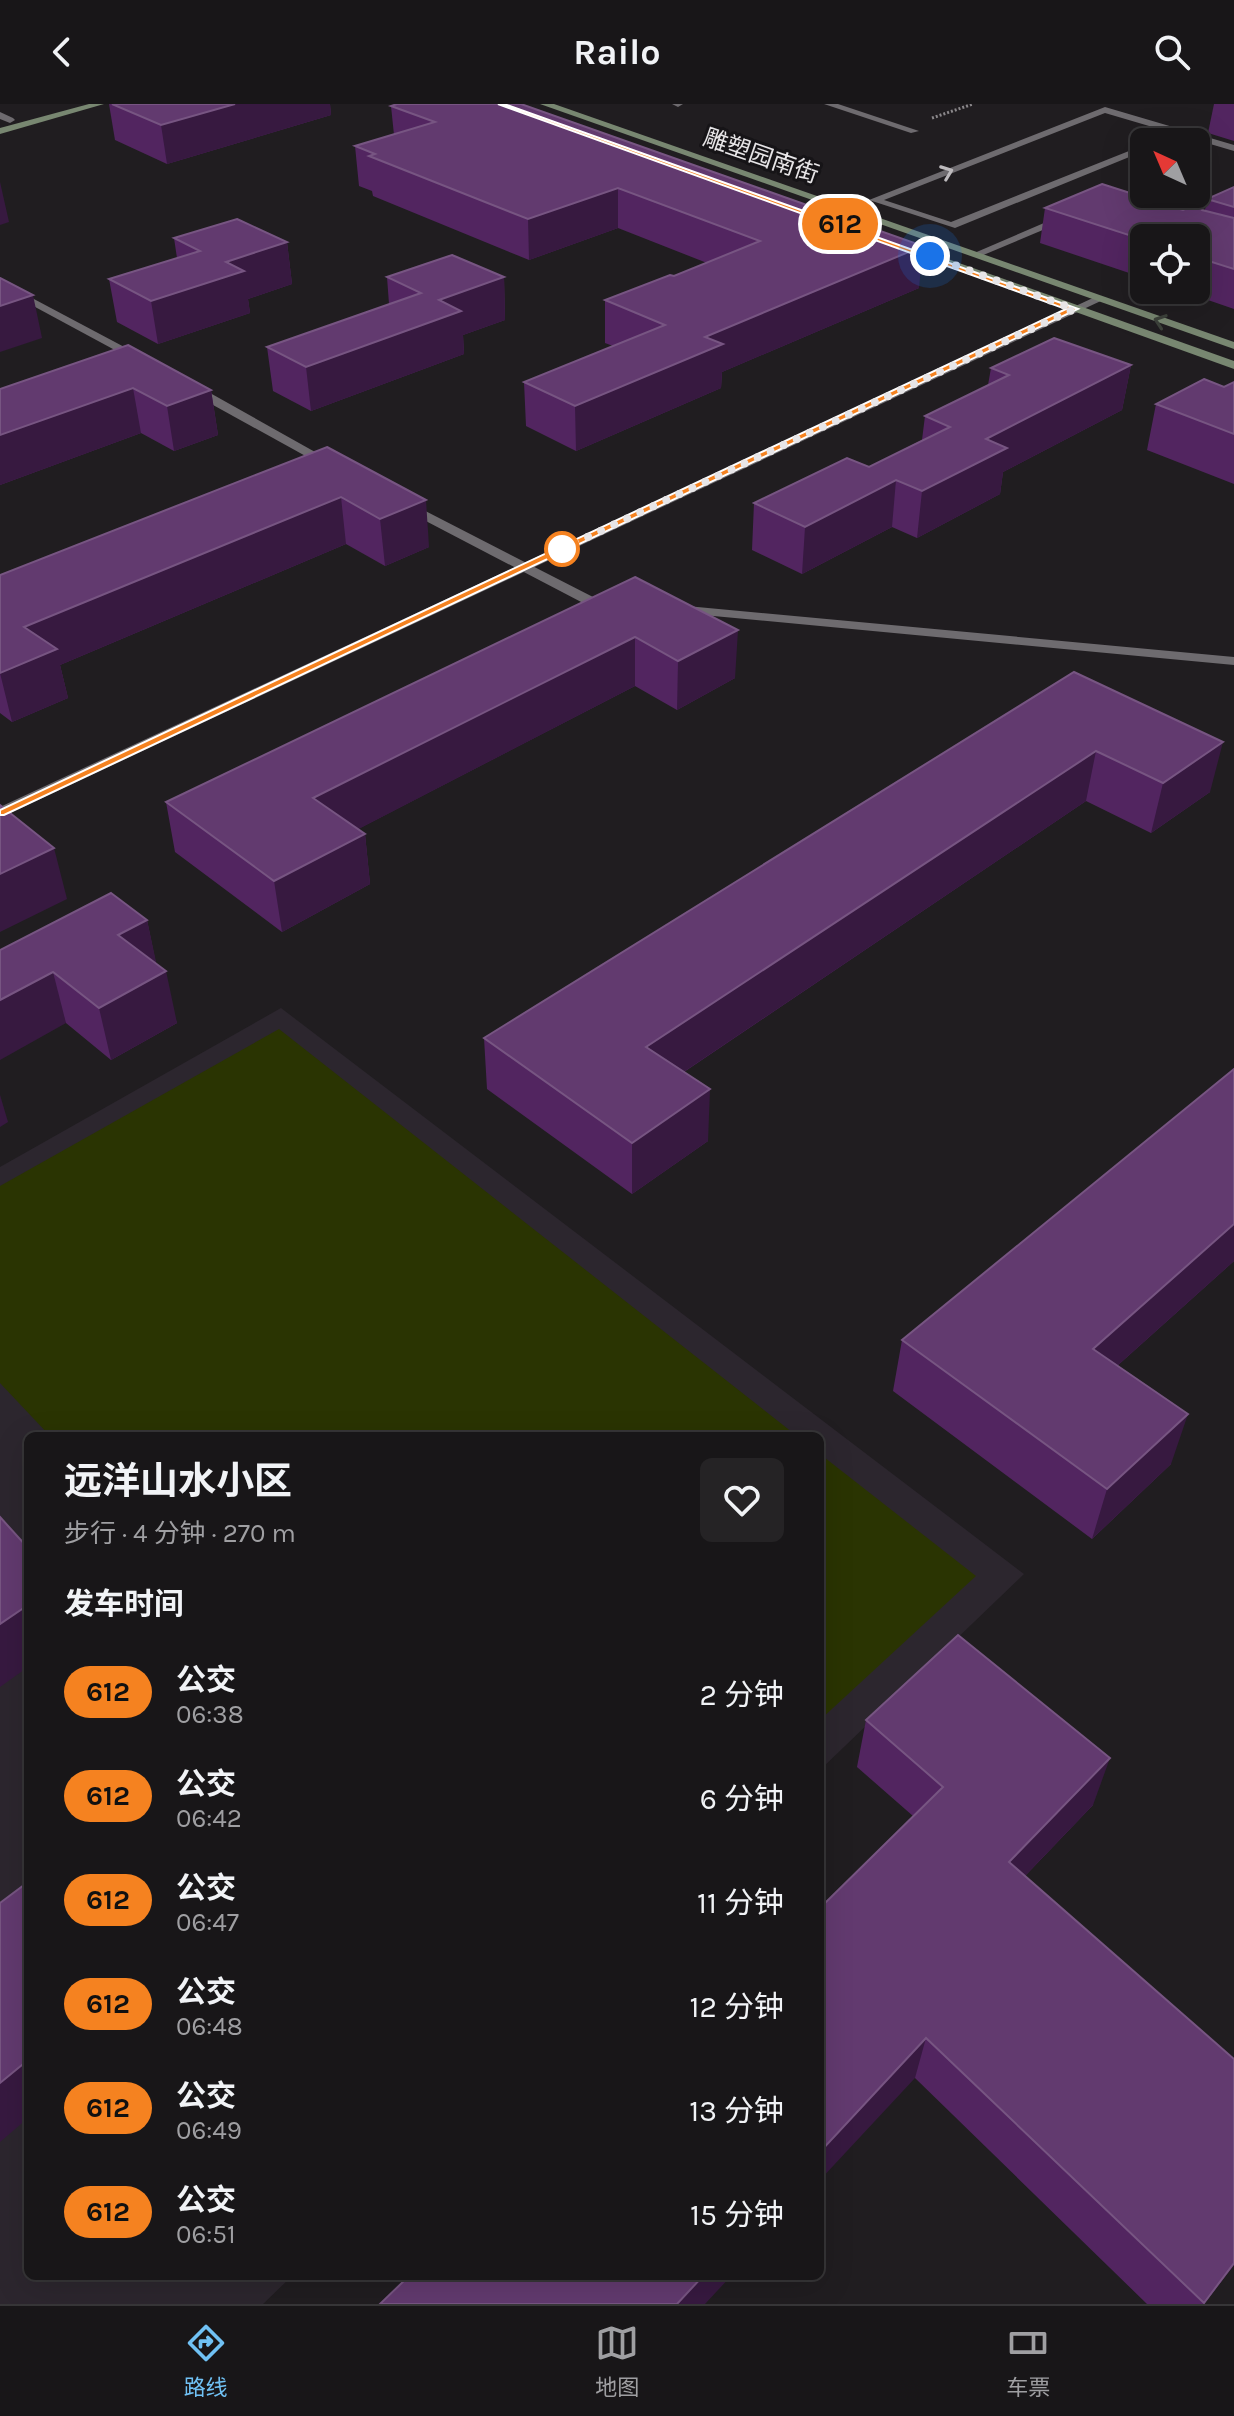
<!DOCTYPE html>
<html lang="zh">
<head>
<meta charset="utf-8">
<style>
	:root { --surface:#181618; --page:#252325; --text:#f1f3f6; --muted:#9f9fa2; --line:#363537; --accent:#70c1f4 }
	body { margin:0; font-family:Karla,"Noto Sans SC",sans-serif; background:var(--page); color:var(--text); height:100vh; display:flex; flex-direction:column; font-size:30px; white-space:nowrap }
	* { box-sizing:border-box; margin:0 }
	p { font-size:26px; color:var(--muted) }
	.icon { flex:none; width:44px; height:44px; fill:none; stroke:currentColor; stroke-width:2; stroke-linecap:round; stroke-linejoin:round }
	.map { position:relative; flex:1; overflow:hidden }
	.drawer { position:absolute; left:24px; top:1328px; width:800px; height:848px; display:flex; flex-direction:column; background:var(--surface); border-radius:12px; box-shadow:0 8px 32px #0002,0 0 0 2px var(--line) }
	.drawer>* { flex:none }
	.badge { padding:0 16px; border-radius:26px; font-size:28px; line-height:52px }
	.needle { width:52px; rotate:316deg }
	.tools { position:absolute; left:1130px; top:24px; display:grid; gap:16px }
	.tools a { display:grid; place-items:center; width:80px; height:80px; border-radius:12px; background:var(--surface); box-shadow:0 8px 32px #0002,0 0 0 2px var(--line); font-size:40px }
	.you { position:absolute; width:40px; height:40px; margin:-20px; border:6px solid #fff; border-radius:50%; background:#1a73e8; box-shadow:0 0 0 12px #1a73e833 }
	.map>.badge { position:absolute; translate:-50% -50%; box-shadow:0 0 0 4px #fff }
	h2 { padding:0 40px; font-size:30px; line-height:72px }
	.round { display:grid; place-items:center; flex:none; width:84px; height:84px; border-radius:12px; background:var(--page) }
	.headline { display:flex; align-items:center; justify-content:space-between; height:136px; padding:0 40px }
	h1 { font-size:38px; font-weight:700; line-height:60px }
	ul { padding:0; list-style:none }
	li { display:flex; align-items:center; gap:24px; height:104px; padding:0 40px }
	li div { flex:1 }
	li b { display:block; font-size:30px }
	li em { font-style:normal }
	li .badge { min-width:88px; font-weight:700; text-align:center }
	header { display:flex; justify-content:space-between; align-items:center; height:104px; padding:0 40px; background:var(--surface); font-size:36px; font-weight:700 }
	.dock { display:flex; justify-content:space-around; align-items:center; height:112px; border-top:2px solid var(--line); background:var(--surface); font-size:22px; color:var(--muted) }
	.dock a { display:grid; justify-items:center; gap:4px }
	.dock .on { color:var(--accent) }
	.map>svg:first-child { display:block }
</style>
</head>
<body>
<header><svg class="icon" aria-label="back" viewBox="0 0 24 24"><path d="M15 5l-7 7 7 7"/></svg>Railo<svg class="icon" aria-label="search" viewBox="0 0 24 24"><circle cx="10" cy="10" r="6"/><path d="M15 15l6 6"/></svg></header>
<div class="map">
<svg width="1234" height="2200" viewBox="0 0 1234 2200">
	<rect width="100%" height="100%" fill="#201d20"/>
	<polygon fill="#2c262e" points="281,904 1024,1470 820,1666 820,1332 28,1332 28,2172 292,2172 263,2200 0,2200 0,1063"/>
	<g fill="#2a3402">
		<polygon points="279,925 797,1332 50,1332 0,1279 0,1082"/>
		<polygon points="820,1350 976,1472 820,1616"/>
	</g>
	<g fill="none" stroke-linecap="round" stroke-linejoin="round">
		<polyline stroke="#8a878a" stroke-width="3" stroke-dasharray="2 2" stroke-linecap="butt" points="932,14 973,0"/>
		<polygon fill="#6e6b6f" fill-rule="evenodd" points="0,8 13,14 15,16 10,19 0,15"/>
		<g fill="#6e6b6f" fill-rule="evenodd">
			<polygon points="672,0 683,0 678,3"/>
			<polygon points="824,0 838,0 919,27 911,29"/>
			<polygon points="1105,3 1234,41 1234,47 1105,9 884,96 951,118 1144,41 1144,47 955,124 869,96"/>
			<polygon points="1065,110 1070,113 1069,115 981,152 972,150"/>
			<polygon points="0,177 145,254 147,256 137,258 0,184"/>
			<polygon points="186,280 194,280 340,362 329,365 186,286"/>
			<polygon points="404,396 593,493 612,495 619,499 612,503 585,500 399,403 399,397"/>
			<polygon points="676,501 1234,553 1234,561 671,508 671,502"/>
		</g>
		<polygon fill="#6e6b6f" fill-rule="evenodd" points="1095,193 1105,195 0,714 0,703"/>
		<g fill="#788771" fill-rule="evenodd">
			<polygon points="89,0 104,0 0,30 0,24"/>
			<polygon points="540,0 554,0 1234,238 1234,245"/>
			<polygon points="895,139 903,139 1234,257 1234,265 895,143"/>
		</g>
	</g>
	<g fill="#522560">
		<polygon points="109,0 330,0 331,11 167,60 115,36"/>
		<polygon points="1214,0 1234,0 1234,37 1208,29"/>
		<polygon points="391,2 919,184 722,268 721,284 576,347 526,322 524,278 613,242 605,239 605,196 674,172 707,159 618,124 529,156 373,92 372,87 359,82 355,42 394,31"/>
		<polygon points="1234,83 1234,205 1179,186 1196,186 1196,134 1144,134 1144,174 1040,139 1045,104 1205,106 1207,95"/>
		<polygon points="174,134 287,138 292,180 248,195 250,209 158,240 117,218 109,175 177,154"/>
		<polygon points="387,173 504,173 505,216 463,231 464,250 311,307 273,287 267,243 389,200"/>
		<polygon points="128,241 211,286 218,331 174,347 141,329 0,381 0,285"/>
		<polygon points="1131,261 1122,306 1003,368 1000,390 917,434 892,423 802,470 752,446 754,399 869,363 922,336 925,312 988,281 991,264"/>
		<polygon points="1234,278 1234,380 1147,346 1156,300 1224,283"/>
		<polygon points="327,343 429,443 385,462 346,440 60,561 68,594 12,618 0,609 0,471"/>
		<polygon points="635,473 735,574 677,606 635,582 358,725 365,730 370,780 282,828 175,748 166,698"/>
		<polygon points="1074,568 1210,688 1151,729 1086,697 684,968 708,1037 632,1090 487,985 484,934"/>
		<polygon points="147,816 156,860 177,919 111,956 66,919 0,846"/>
		<polygon points="1234,965 1234,1157 1117,1262 1171,1360 1092,1435 893,1287 902,1236"/>
		<polygon points="866,1616 1093,1701 1025,1772 1234,1955 1234,2161 1204,2200 1147,2200 915,1974 913,1712 857,1663"/>
	</g>
	<g fill="#371940">
		<polygon points="235,0 330,0 331,11 167,60 161,21"/>
		<polygon points="0,78 9,118 0,121"/>
		<polygon points="618,84 618,124 529,156 528,115"/>
		<polygon points="287,138 292,180 248,195 250,209 158,240 151,197 226,158"/>
		<polygon points="923,142 919,184 722,268 721,284 576,347 575,302 705,233"/>
		<polygon points="504,173 505,216 463,231 464,250 311,307 306,263 439,196"/>
		<polygon points="33,191 42,234 0,248 0,202"/>
		<polygon points="1131,261 1122,306 1003,368 1000,390 917,434 922,387 986,335"/>
		<polygon points="133,284 141,329 0,381 0,331"/>
		<polygon points="211,286 218,331 174,347 167,302"/>
		<polygon points="896,376 892,423 802,470 805,423"/>
		<polygon points="341,393 346,440 60,561 68,594 12,618 0,569 24,523"/>
		<polygon points="426,396 429,443 385,462 380,415"/>
		<polygon points="738,526 735,574 677,606 678,557"/>
		<polygon points="635,533 635,582 320,745 313,694"/>
		<polygon points="1223,638 1210,688 1151,729 1163,679"/>
		<polygon points="1096,647 1086,697 645,994 646,943"/>
		<polygon points="365,730 370,780 282,828 274,777"/>
		<polygon points="54,744 67,795 0,828 0,770"/>
		<polygon points="147,816 158,867 118,831"/>
		<polygon points="166,867 177,919 111,956 99,904"/>
		<polygon points="53,868 66,919 0,956 0,896"/>
		<polygon points="710,985 708,1037 632,1090 632,1039"/>
		<polygon points="0,991 8,1018 0,1023"/>
		<polygon points="1234,1120 1234,1157 1079,1296 1093,1245"/>
		<polygon points="1188,1310 1171,1360 1092,1435 1107,1385"/>
		<polygon points="28,1501 28,1563 0,1583 0,1520"/>
		<polygon points="1110,1654 1093,1701 995,1803 1009,1758"/>
		<polygon points="926,1934 915,1974 820,2076 820,2048"/>
		<polygon points="28,1956 28,2014 0,2038 0,1979"/>
		<polygon points="1234,2159 1234,2161 1204,2200 1203,2200"/>
		<polygon points="703,2172 731,2172 705,2200 677,2200"/>
	</g>
	<g fill="#623a6f" stroke="#775582" stroke-width="2">
		<polygon points="112,0 235,0 161,21"/>
		<polygon points="397,0 521,0 923,142 705,233 723,240 575,302 524,278 665,221 605,196 670,171 674,172 760,137 618,84 528,115 369,52 375,50 355,42 435,18 391,2"/>
		<polygon points="1102,80 1183,106 1196,100 1202,106 1234,114 1234,165 1196,153 1196,134 1144,134 1144,136 1045,104"/>
		<polygon points="1234,83 1234,103 1207,95"/>
		<polygon points="237,115 287,138 226,158 244,167 151,197 109,175 200,147 174,134"/>
		<polygon points="452,151 504,173 439,196 461,207 306,263 267,243 421,189 387,173"/>
		<polygon points="0,174 33,191 0,202"/>
		<polygon points="1054,234 1131,261 986,335 1007,344 922,387 896,376 805,423 754,399 847,354 869,363 950,323 925,312 1009,271 991,264"/>
		<polygon points="128,241 211,286 167,302 133,284 0,331 0,285"/>
		<polygon points="1204,275 1224,283 1234,278 1234,330 1156,300"/>
		<polygon points="327,343 426,396 380,415 341,393 24,523 57,545 0,569 0,471"/>
		<polygon points="635,473 738,526 678,557 635,533 313,694 365,730 274,777 166,698"/>
		<polygon points="1074,568 1223,638 1163,679 1096,647 646,943 710,985 632,1039 484,934"/>
		<polygon points="0,701 54,744 0,770"/>
		<polygon points="111,789 147,816 118,831 166,867 99,904 53,868 0,896 0,846"/>
		<polygon points="1234,965 1234,1120 1093,1245 1188,1310 1107,1385 902,1236"/>
		<polygon points="0,1413 28,1444 28,1501 0,1520"/>
		<polygon points="958,1531 1110,1654 1009,1758 1234,1955 1234,2159 1204,2199 926,1934 820,2048 820,1804 943,1683 866,1616"/>
		<polygon points="28,1778 28,1956 0,1979 0,1799"/>
		<polygon points="409,2172 703,2172 677,2200 380,2200"/>
	</g>
	<defs><path id="oneway-chevron" d="M-2-3.5L2.5 0L-2 3.5" fill="none" stroke-width="1.6" stroke-linecap="round" stroke-linejoin="round" transform="scale(2)"/></defs>
	<use stroke="#bdbabd" href="#oneway-chevron" transform="translate(947 68) rotate(-21)"/>
	<use stroke="#3d423b" href="#oneway-chevron" transform="translate(1160 217) rotate(-161)"/>
	<polygon fill="#f58220" stroke="#fff" stroke-width="2" points="498,0 504,0 1078,205 4,711 0,711 0,706 1066,205"/>
	<g fill="none" stroke-linecap="round" stroke-linejoin="round">
		<polyline stroke="#e7e5e7" stroke-width="8" stroke-dasharray="0 14.4" points="562,445 1074,205 930,152"/>
	</g>
	<circle fill="#fff" stroke="#f58220" stroke-width="4" cx="562" cy="445" r="16"/>
	<g text-anchor="middle" dominant-baseline="central" stroke-width="6" stroke-linejoin="round" paint-order="stroke">
		<g font-size="24" fill="#e7e5e7" stroke="#161417">
			<text transform="translate(761 52) rotate(19)">雕塑园南街</text>
		</g>
	</g>
</svg>
<div class="tools">
<a><svg class="needle" viewBox="-14 -14 28 28"><path d="M0-13l5 13h-10z" fill="#e53935"/><path d="M0 13l5-13h-10z" fill="#9f9fa2"/></svg></a>
<a><svg class="icon" aria-label="locate" viewBox="0 0 24 24"><circle cx="12" cy="12" r="6"/><path d="M12 2v4M12 18v4M2 12h4M18 12h4"/></svg></a>
</div>
<div class="you" style="left:930px;top:152px"></div>
<b class="badge" style="left:840px;top:120px;background:#f58220;color:#111">612</b>
<section class="drawer">
<div class="headline"><div><h1>远洋山水小区</h1><p>步行 · 4 分钟 · 270 m</p></div><a class="round"><svg class="icon" aria-label="heart" viewBox="0 0 24 24"><path d="M12 20l-8-8c-3-5 5-10 8-4 3-6 11-1 8 4z"/></svg></a></div>
<h2>发车时间</h2>
<ul>
<li><span class="badge" style="background:#f58220;color:#111">612</span><div><b>公交</b><p>06:38</p></div><em>2 分钟</em></li>
<li><span class="badge" style="background:#f58220;color:#111">612</span><div><b>公交</b><p>06:42</p></div><em>6 分钟</em></li>
<li><span class="badge" style="background:#f58220;color:#111">612</span><div><b>公交</b><p>06:47</p></div><em>11 分钟</em></li>
<li><span class="badge" style="background:#f58220;color:#111">612</span><div><b>公交</b><p>06:48</p></div><em>12 分钟</em></li>
<li><span class="badge" style="background:#f58220;color:#111">612</span><div><b>公交</b><p>06:49</p></div><em>13 分钟</em></li>
<li><span class="badge" style="background:#f58220;color:#111">612</span><div><b>公交</b><p>06:51</p></div><em>15 分钟</em></li>
</ul>
</section>
</div>
<nav class="dock">
<a class="on"><svg class="icon" aria-label="directions" viewBox="0 0 24 24"><path d="M12 3l9 9-9 9-9-9zM9 14v-3h6M13 9l2 2-2 2"/></svg>路线</a>
<a><svg class="icon" aria-label="map" viewBox="0 0 24 24"><path d="M3 6l6-2 6 2 6-2v14l-6 2-6-2-6 2zM9 4v14M15 6v14"/></svg>地图</a>
<a><svg class="icon" aria-label="tickets" viewBox="0 0 24 24"><path d="M3 7h18v10H3zM15 7v10"/></svg>车票</a>
</nav>
</body>
</html>
